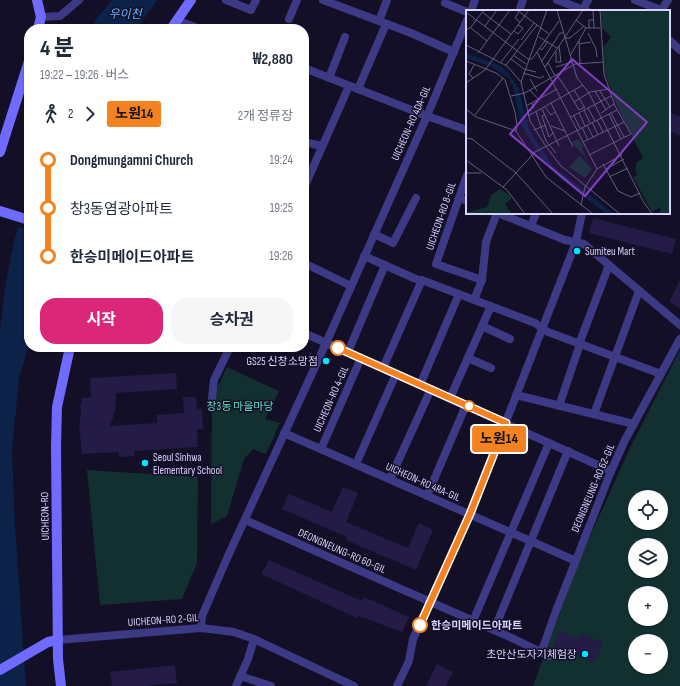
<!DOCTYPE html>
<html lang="ko">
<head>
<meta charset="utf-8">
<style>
	:root { --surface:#fff; --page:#f6f6f7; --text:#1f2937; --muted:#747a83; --accent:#db2777 }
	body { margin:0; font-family:"Sofia Sans Condensed","Noto Sans KR",sans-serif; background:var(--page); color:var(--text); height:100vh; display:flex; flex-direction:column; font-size:15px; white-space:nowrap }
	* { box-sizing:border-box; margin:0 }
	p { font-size:13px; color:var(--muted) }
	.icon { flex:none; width:22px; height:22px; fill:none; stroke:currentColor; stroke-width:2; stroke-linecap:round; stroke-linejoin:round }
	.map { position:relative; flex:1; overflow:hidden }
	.panel { position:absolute; left:24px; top:24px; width:285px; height:328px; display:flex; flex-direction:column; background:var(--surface); border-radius:16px; box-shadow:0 1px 3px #0004 }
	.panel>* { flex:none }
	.badge { padding:0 8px; border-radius:3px; font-size:14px; line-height:26px }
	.controls { position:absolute; left:628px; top:490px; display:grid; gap:8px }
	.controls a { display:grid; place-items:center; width:40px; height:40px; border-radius:50%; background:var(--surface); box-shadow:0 1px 3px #0004; font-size:20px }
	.map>.badge { position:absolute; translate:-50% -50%; box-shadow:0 0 0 2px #fff }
	.legs { display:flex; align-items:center; gap:6px; height:44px; padding:0 16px; font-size:13px }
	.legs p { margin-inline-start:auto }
	.overview { display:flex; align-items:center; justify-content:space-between; height:68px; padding:0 16px }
	h1 { font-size:22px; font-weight:700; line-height:30px }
	.primary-button { display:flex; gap:8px; margin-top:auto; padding:8px 16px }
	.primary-button a { flex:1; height:46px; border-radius:16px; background:var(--accent); color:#fff; font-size:16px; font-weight:700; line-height:46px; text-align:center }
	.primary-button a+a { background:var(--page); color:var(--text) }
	ul { padding:0 16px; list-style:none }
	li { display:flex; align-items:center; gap:14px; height:48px; font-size:15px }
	li i { display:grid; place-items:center; width:6px; height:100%; margin:0 5px; background:currentColor }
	li i::after { content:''; width:10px; height:10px; margin:-5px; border:3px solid; border-radius:50%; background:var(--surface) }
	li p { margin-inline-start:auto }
	li:first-child i { background:linear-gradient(#0000 50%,currentColor 0) }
	li:last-child i { background:linear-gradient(currentColor 50%,#0000 0) }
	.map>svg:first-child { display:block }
</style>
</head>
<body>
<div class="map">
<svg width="680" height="686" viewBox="0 0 680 686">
	<rect width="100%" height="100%" fill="#130f26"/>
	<g fill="#12302f" fill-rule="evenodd">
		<path d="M680 350V686H533L579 561 629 450ZM635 497H661V523H635ZM635 545H661V571H635ZM635 593H661V619H635ZM635 641H661V667H635Z"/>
		<polygon points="227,367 279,391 265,419 280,423 266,454 253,449 244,459 227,516 211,524 212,399"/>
		<polygon points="87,470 198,477 197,563 182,599 100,605"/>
	</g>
	<g fill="#0c2248">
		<polygon points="112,0 157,0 137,29 92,29 97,18"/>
		<path d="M29 191V345L19 378 12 452 15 524 26 686H0V330C5 281 13 237 29 191Z"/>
	</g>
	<polygon fill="#130f26" points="22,207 29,209 29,230 16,226"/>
	<g fill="#241b47">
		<polygon points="669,112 680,117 680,136 669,131"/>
		<polygon points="593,218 676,239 672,254 589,233"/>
		<polygon points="680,280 680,308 669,302"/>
		<polygon points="176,373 177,389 116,393 115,411 110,426 157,423 157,415 184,413 183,397 196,397 197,410 202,409 203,429 197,429 198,447 134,451 134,456 119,457 119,452 82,454 79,425 81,415 80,404 82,404 82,398 91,397 90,378"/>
		<polygon points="343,487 358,493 346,522 408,548 419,523 433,530 416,570 346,540 347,537 282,509 289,494 332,512"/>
		<polygon points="269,560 362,601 364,597 409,617 402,632 359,616 357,618 261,574"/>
		<polygon points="559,631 578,639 581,633 603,643 594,663 553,646"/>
		<polygon points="437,664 453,672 446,686 426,686"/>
		<polygon points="175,665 177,683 147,686 112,686 110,672"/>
	</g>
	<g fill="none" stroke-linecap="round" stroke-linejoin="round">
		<g stroke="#3d3a85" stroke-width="8">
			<polyline points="226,0 251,10 256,0"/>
			<polyline points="323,0 411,33 454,52"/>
			<polyline points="557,0 587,11"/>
			<polyline points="635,0 661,10"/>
			<polyline points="445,3 467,12"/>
			<polyline points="583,10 588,0"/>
			<polyline points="471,11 475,0"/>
			<polyline points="519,11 523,0"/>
			<polyline points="661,11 668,0"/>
			<polyline points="41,17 60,16 79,0"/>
			<polyline points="289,19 297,0"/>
			<polyline points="176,20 200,29"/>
			<polyline points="379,21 387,0"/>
			<polyline points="669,40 680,50"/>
			<polyline points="304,68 427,116 467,130"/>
			<polyline points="329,78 345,37"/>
			<polyline points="358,89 386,24"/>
			<polyline points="304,142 322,146"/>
			<polyline points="467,175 436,264 482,280"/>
			<polyline points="304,188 349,86"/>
			<polyline points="459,198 467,201"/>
			<polyline points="498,213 565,240 584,244 680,325"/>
			<polyline points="531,226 536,213"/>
			<polyline points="374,234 393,243 416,198"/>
			<polyline points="364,256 416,279 427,282 535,323 548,332 661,374"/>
			<polyline points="304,263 351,286"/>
			<polyline points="474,300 482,280 486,242 497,213"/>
			<polyline points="482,326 510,339"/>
			<polyline points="304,333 611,471"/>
			<polyline points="348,352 385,265"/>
			<polyline points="468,358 491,368"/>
			<polyline points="383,368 422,280"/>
			<polyline points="420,385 459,294"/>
			<polyline points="516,395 634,424"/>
			<polyline points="450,398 491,306"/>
			<polyline points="212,399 214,380 230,347"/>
			<polyline points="559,406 580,344 581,339 609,265"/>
			<polyline points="594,414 639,291"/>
			<polyline points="284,433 576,561"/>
			<polyline points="321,449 361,358"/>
			<polyline points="356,464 396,374"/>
			<polyline points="390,479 431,389"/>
			<polyline points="427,496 466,405"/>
			<polyline points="245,520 514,639 549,656"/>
			<polyline points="473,621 549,443"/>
			<polyline points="201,628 202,616 228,556 326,343 427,116 467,20"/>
			<polyline points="494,630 568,451"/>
			<polyline points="58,640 201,628 234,632 254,639 354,686"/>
			<polyline points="541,653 556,611 611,471 625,440 680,339"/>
			<polyline points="240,676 271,686"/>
			<polyline points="236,686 248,659 254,639"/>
			<polyline points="397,686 409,661 413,639 470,514 576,242 582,213"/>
		</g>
		<g stroke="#6f6bff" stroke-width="10">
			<polyline points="37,0 41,17 38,29"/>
			<polyline points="171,29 191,0"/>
			<polyline points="0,152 29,61"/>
			<polyline points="0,211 29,220"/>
			<polyline points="0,670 48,642 58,640"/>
			<polyline points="61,686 58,659 56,446 57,407 70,347"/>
		</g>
	</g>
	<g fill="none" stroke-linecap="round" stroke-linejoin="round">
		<defs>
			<polyline id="line-1" points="338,348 506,423 470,514 420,625"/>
		</defs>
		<use href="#line-1" stroke="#fff" stroke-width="9"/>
		<use href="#line-1" stroke="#f58220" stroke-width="6"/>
	</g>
	<g fill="#00e5ff" stroke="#130f26" stroke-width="1.5">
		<circle cx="577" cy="251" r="4"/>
		<circle cx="326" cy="361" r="4"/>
		<circle cx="145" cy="463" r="4"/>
		<circle cx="585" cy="654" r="4"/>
	</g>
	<g fill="#fff" stroke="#f58220" stroke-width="2">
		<circle cx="338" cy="348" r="7"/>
		<circle cx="469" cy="406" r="5"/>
		<circle cx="420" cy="625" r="7"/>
	</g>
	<g text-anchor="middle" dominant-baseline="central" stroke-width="3" stroke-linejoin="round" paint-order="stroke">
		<g font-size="11" fill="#d9d4ff" stroke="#130f26">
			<text transform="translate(411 123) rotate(-66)">UICHEON-RO 4DA-GIL</text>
			<text transform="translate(441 216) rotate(-71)">UICHEON-RO 8-GIL</text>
			<text transform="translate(331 399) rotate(-66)">UICHEON-RO 4-GIL</text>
			<text transform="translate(423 482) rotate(24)">UICHEON-RO 4RA-GIL</text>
			<text transform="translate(593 488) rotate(-67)">DEONGNEUNG-RO 62-GIL</text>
			<text transform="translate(45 516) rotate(-91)">UICHEON-RO</text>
			<text transform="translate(342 551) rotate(24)">DEONGNEUNG-RO 60-GIL</text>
			<text transform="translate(163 620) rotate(-4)">UICHEON-RO 2-GIL</text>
		</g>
		<g font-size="11" fill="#d9d4ff" stroke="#130f26" text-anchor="start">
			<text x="585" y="251">Sumiteu Mart</text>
			<text x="318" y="361" text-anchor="end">GS25 신창소망점</text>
			<text x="153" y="457">Seoul Sinhwa<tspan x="153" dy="13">Elementary School</tspan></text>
			<text x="577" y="654" text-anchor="end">초안산도자기체험장</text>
		</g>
		<g font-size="11" fill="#5fe0c0" stroke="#130f26">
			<text x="240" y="406">창3동 마을마당</text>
		</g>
		<g font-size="11" font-weight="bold" fill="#d9d4ff" stroke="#130f26" text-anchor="start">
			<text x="431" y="625">한승미메이드아파트</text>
		</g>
		<g font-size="12" font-style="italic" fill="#62b6ff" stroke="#130f26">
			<text x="125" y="14">우이천</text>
		</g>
	</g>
	<g transform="translate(466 10)">
		<rect width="204" height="204" fill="#130f26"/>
		<path d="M134 0H204V204H193L195 197 186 202 167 167 171 166 169 158 171 152 177 148 151 96 139 64 137 38 145 27 136 18ZM112 129 118 136 116 139 121 149 105 132ZM114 146 126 159 119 168 103 157ZM34 179 45 186V189L39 194 46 204H0V198L2 202 21 197 25 185Z" fill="#12302f"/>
		<path d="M0 43 35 56 41 62 52 77 64 122 87 156 148 204H141L92 167 77 150 55 115 47 76 43 68 26 57 0 48Z" fill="#0c2248"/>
		<path fill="none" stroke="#625e7d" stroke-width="1" d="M51 0 83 24M91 0 111 68 123 83 177 191 186 204M127 0 128 18M134 0 138 64 149 96 165 124M0 2 62 49M16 2 45 24M53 2 49 8 54 12M110 10 120 18H134M19 16 31 0M5 18 21 31M123 18V10H128M0 20 5 17 18 0M48 21 52 24 57 18 52 15M122 23 130 39 131 47M73 27 91 38M98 28H104L118 16M55 30 68 13M113 31 114 54M113 34 125 32M0 35 41 56 55 72 64 111 79 135 94 155 154 204M73 38 76 40 82 31M71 42 131 159M90 42V52H95L93 36M12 43 44 0M47 45 60 54M104 46 120 18M45 49 58 59 70 62M62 49H66L93 11M0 51 30 63 39 70 49 102 51 115 50 121M76 51 94 23H97M35 52 53 29M82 53 89 66M40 55 71 15M79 57 117 0M90 57 106 52M57 63 74 68 78 66M91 65 103 83M7 68 3 64 8 55M64 69 71 81M55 72 81 0M0 73 19 60 63 0M64 80 72 89M108 80 119 98M129 81 140 100M134 81 144 97M103 83 113 100 119 97M45 86 59 83 109 54 137 52M108 92 124 82 143 79M85 93 107 137M60 96 91 79M79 97 85 105 89 102M122 98 129 111M0 99 10 107 50 121 80 167 127 204M76 99 93 136M118 100 124 113M61 101 68 97 66 93M70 102 80 131M113 103 119 116M135 103 148 94M145 103 158 127M143 104 155 129M9 105 37 68M79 105 76 106 83 127 87 123M62 106 117 75M108 106 114 118M105 107 145 86M131 110 137 122M126 112 132 125M121 115 127 127M85 116 99 121M116 117 122 130M68 120 80 115M0 128 6 129 50 163 87 204M80 131 90 143M117 132 158 112M123 145 165 124M0 150 41 180 59 204M137 154 152 181 165 187 174 183M140 159 158 149M0 163H15M143 167 162 158M37 177 69 142 151 100M115 195 119 177 131 159 156 145"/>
		<path fill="#843dc5" fill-opacity="0.15" stroke="#843dc5" stroke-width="2" d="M106 49 181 112 119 186 44 124Z"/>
		<rect width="204" height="204" fill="none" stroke="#d9d4ff" stroke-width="2"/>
	</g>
</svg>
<div class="controls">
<a><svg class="icon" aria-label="locate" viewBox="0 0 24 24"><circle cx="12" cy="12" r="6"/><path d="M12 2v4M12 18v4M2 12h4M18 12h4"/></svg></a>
<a><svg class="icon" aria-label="layers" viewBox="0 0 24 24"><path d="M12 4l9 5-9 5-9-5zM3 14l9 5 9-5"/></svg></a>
<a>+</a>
<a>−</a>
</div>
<b class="badge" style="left:499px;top:439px;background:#f58220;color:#111">노원14</b>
<section class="panel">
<div class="overview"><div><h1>4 분</h1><p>19:22 – 19:26 · 버스</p></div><b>₩2,880</b></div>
<div class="legs"><svg class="icon" aria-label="walk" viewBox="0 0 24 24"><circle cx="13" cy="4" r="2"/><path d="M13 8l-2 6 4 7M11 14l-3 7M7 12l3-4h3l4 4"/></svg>2<svg class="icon" aria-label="forward" viewBox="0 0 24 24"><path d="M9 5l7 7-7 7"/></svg><b class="badge" style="background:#f58220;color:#111">노원14</b><p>2개 정류장</p></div>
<ul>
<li><i style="color:#f58220"></i><b>Dongmungamni Church</b><p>19:24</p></li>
<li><i style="color:#f58220"></i><span>창3동염광아파트</span><p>19:25</p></li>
<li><i style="color:#f58220"></i><b>한승미메이드아파트</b><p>19:26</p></li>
</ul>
<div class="primary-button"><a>시작</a><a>승차권</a></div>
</section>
</div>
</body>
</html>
